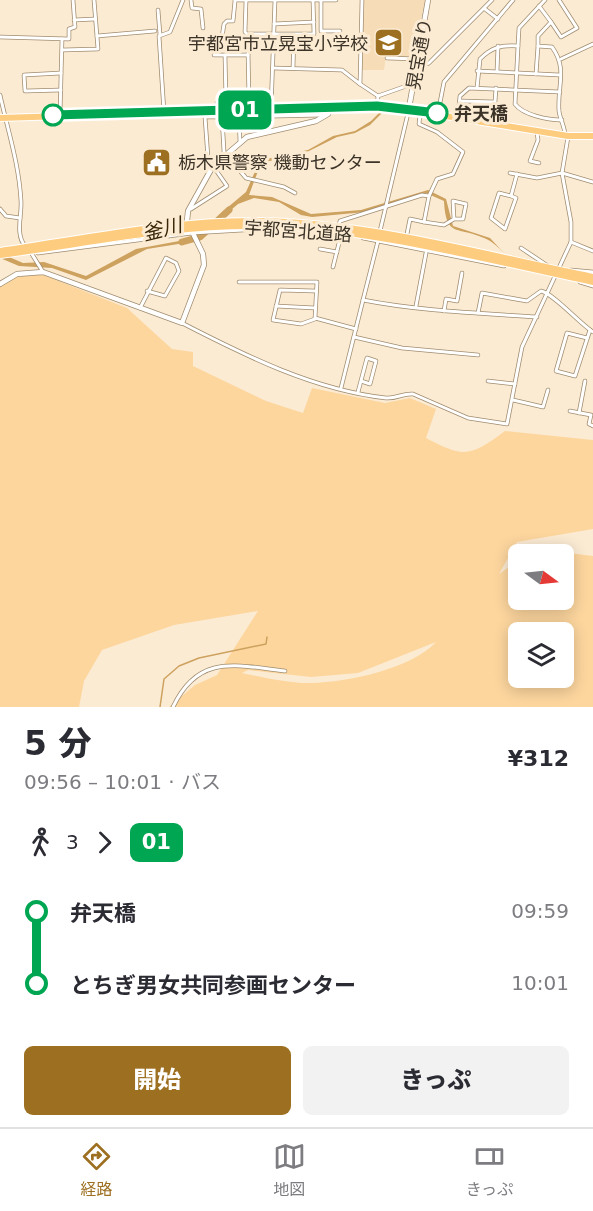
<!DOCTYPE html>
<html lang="ja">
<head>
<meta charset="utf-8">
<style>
	:root { --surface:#fff; --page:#f2f2f3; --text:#2b2b33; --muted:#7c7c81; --line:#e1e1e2; --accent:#9d6f20 }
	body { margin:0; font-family:"DejaVu Sans","Noto Sans JP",sans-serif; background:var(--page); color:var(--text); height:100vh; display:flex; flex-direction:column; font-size:22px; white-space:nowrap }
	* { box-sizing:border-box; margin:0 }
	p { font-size:20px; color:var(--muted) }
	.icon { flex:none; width:33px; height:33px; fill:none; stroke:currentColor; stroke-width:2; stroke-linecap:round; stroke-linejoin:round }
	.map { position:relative; height:707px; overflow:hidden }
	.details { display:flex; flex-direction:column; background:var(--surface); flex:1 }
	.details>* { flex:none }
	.badge { padding:0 12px; border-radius:9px; font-size:21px; line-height:39px }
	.needle { width:39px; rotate:105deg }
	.buttons { position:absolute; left:508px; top:544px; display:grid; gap:12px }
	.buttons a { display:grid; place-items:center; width:66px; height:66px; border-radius:9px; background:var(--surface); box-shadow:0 3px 15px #0003; font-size:30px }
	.map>.badge { position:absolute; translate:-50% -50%; box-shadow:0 0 0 3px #fff }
	.legs { display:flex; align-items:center; gap:9px; height:66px; padding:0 24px; font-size:20px }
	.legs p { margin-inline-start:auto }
	.headline { display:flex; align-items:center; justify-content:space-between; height:102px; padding:0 24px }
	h1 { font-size:33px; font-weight:800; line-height:45px }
	.action { display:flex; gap:12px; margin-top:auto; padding:12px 24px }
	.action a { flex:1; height:69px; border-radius:9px; background:var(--accent); color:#fff; font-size:24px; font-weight:800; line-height:69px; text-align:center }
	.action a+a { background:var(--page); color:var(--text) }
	ul { padding:0 24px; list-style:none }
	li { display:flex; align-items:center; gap:21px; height:72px; font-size:22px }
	li i { display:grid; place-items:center; width:9px; height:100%; margin:0 8px; background:currentColor }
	li i::after { content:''; width:15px; height:15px; margin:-8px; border:4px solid; border-radius:50%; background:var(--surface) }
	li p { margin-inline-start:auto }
	li:first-child i { background:linear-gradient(#0000 50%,currentColor 0) }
	li:last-child i { background:linear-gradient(currentColor 50%,#0000 0) }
	.dock { display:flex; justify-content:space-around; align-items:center; height:84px; border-top:2px solid var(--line); background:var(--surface); font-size:16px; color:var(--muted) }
	.dock a { display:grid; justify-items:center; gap:3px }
	.dock .on { color:var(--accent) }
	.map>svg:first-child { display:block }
</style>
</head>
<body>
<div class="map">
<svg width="593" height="707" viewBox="0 0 593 707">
	<rect width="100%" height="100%" fill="#fcebd3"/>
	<polygon fill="#f6dcb7" points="364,0 425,0 413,57 386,57 384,70 362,70"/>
	<path fill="#fdd69e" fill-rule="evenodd" d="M41 274 127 308 172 349 193 352V366L266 401 303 413 312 388 385 403 410 398 436 409 426 438C464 458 470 457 505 431L593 440V529L517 542 499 574 519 560V600H564V555H528L544 550 593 556V707H169L195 685 217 675 258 611 174 625 102 650 84 681 79 707H0V286L15 277ZM519 633H564V678H519ZM436 642C411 669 348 682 311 683 292 684 261 677 242 673L248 670 311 677 358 673Z"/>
	<g fill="#cda15e">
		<path d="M383 109H386L370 125 355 133 337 137 309 151 266 162 258 171 249 195 272 197 311 214 361 210 428 190 446 199 453 226 490 238 504 253C498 247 492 241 484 238 457 226 446 238 444 201L426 193 365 212 312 217 301 215 279 202 254 198 238 204 224 216 221 213 246 192 257 167 266 159 308 150 333 136 355 131 371 121Z"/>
		<polygon points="190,239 191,242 147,249 86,280 52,268 19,266 0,258 0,253 23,263 44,262 86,276 136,249"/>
	</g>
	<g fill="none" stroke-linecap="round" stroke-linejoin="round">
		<polyline stroke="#cda15e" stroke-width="1.5" points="160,707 164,679 179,666 199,658 266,644 267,637"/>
		<polyline stroke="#cda15e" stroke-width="7" points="182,242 200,237 229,210"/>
		<defs>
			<g id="minor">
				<polyline points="191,0 192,8 201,9 203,28"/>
				<polyline points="235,0 336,0"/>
				<path d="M559 0 577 28 561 37 551 22 538 36V46L552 47C568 69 557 86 559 111 560 119 564 125 565 134"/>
				<polyline points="246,1 245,32 247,34 314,34 313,1"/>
				<polyline points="321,1 321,31 340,31"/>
				<polyline points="539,6 551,22"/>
				<polyline points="485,9 498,19"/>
				<polyline points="158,10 160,35"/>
				<polyline points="74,20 95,19"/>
				<polyline points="274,24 314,22"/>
				<polyline points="97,36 155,31"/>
				<polyline points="0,37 69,39 69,29 75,27 73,0"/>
				<polyline points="222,37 224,24 227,21 233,21 235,1"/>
				<path d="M518 46 515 104C523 115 548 120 562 120"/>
				<polyline points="62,50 98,49 94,0"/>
				<polyline points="248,50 249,101"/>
				<polyline points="214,55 248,55"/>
				<polyline points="225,55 226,102"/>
				<polyline points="387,58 418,59"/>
				<polyline points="561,59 593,44"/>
				<polyline points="417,67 429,63 492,0"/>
				<polyline points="273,68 342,70 360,84 362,0"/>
				<polyline points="293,68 294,35"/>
				<polyline points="477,71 560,75"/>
				<polyline points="497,71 498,46"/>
				<polyline points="536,74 538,46"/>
				<polyline points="360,84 378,96"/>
				<path d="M477 88 480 59C492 47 501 45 518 46L519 28 545 0"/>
				<polyline points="61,90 25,91 24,75 61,73"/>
				<path d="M0 95C8 131 19 164 21 201 22 215 15 234 25 246"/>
				<polyline points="460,101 495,102 496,88"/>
				<polyline points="217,103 271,101"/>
				<polyline points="377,106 378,96 412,84"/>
				<polyline points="271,109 275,0"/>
				<polyline points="164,112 159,36 170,32 183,0"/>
				<polyline points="438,113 444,82 513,0"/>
				<polyline points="420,114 419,124 437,132 463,152 453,174 437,179 429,196"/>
				<polyline points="60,115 62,39"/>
				<polyline points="458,116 460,96 469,88 560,92"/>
				<polyline points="223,117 324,115"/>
				<polyline points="239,117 240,142"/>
				<polyline points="537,132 538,140 530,161 539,163"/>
				<polyline points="209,172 205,117 222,117 224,152 246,178 284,187 295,193"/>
				<polyline points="510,173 537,178 562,173 593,182"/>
				<polyline points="511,196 516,198 505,229 491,218 499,193 511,196 517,174"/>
				<polyline points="0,209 6,216 20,218"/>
				<polyline points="191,209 227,186 213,166"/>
				<polyline points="339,225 340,221 422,195 429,196 424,222 444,225 454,219 463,219 466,204 453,201 454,219"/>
				<polyline points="380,231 409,109"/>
				<polyline points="407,234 410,219 424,222"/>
				<polyline points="363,238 504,266"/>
				<polyline points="571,242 593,251"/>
				<polyline points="521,248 548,266"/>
				<polyline points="320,249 337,252"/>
				<polyline points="30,251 43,272"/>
				<polyline points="38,253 192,233 261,229"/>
				<polyline points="333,267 341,235"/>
				<polyline points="571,270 593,272"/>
				<polyline points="239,282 317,282 315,318 356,329"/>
				<polyline points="580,282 593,286"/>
				<polyline points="363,300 378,241"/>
				<polyline points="276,306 315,308"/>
				<polyline points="416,306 426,253"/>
				<polyline points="140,308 166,258 176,263 179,271 165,296 147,291"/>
				<polyline points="444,311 446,299 457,301 462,273"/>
				<path d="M478 313 482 293 527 301 541 291C554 294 578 322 593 332"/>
				<polyline points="315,319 301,324 273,320 280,290 315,291"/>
				<path d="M182 323C246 356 314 390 386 398 396 399 403 393 413 394L468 418 507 424 522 347 571 242V222L562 173 568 137"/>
				<polyline points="354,337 402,348 478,355"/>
				<polyline points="587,338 567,333 556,371 575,376 590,330"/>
				<polyline points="488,381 515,384"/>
				<path d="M341 388 363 300C419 311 478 313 537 317"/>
				<polyline points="358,392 367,358 376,361 370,384 361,381"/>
				<polyline points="513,400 543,407 548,390"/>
				<polyline points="570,411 591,415 589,424 593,426"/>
				<polyline points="579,413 585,381"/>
				<path d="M173 707C198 654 235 665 285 671"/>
			</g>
			<g id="tertiary">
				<polyline points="409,108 428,0"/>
				<polyline points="0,284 17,274 43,272 182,323 204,265 203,254 187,221 188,211 213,166 247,137 316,121 328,114 331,108"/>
			</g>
			<polyline id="trunk" points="0,118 384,106 568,136 593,136"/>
		</defs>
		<use href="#minor" stroke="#9f8c70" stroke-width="4.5"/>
		<use href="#tertiary" stroke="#9f8c70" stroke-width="6"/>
		<use href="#trunk" stroke="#fff" stroke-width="8"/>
		<use href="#minor" stroke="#fff" stroke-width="3"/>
		<use href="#tertiary" stroke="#fff" stroke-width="4.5"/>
		<use href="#trunk" stroke="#fecc7f" stroke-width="6"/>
		<defs>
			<g id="trunk-bridge">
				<path d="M0 251C84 239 172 220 257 221 370 222 483 255 593 277"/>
				<path d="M0 255C85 244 172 225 257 226 366 227 486 260 593 282"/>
			</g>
		</defs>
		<use href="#trunk-bridge" stroke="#fff" stroke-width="8" stroke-linecap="butt"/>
		<use href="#trunk-bridge" stroke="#fecc7f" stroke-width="6"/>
	</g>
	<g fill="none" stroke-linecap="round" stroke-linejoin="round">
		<defs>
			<polyline id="line-1" points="53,115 377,106 437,113"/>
		</defs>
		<use href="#line-1" stroke="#fff" stroke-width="14"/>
		<use href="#line-1" stroke="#00a651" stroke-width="9"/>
	</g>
	<defs>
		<symbol id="school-square" viewBox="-11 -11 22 22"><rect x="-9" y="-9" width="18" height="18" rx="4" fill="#9d6f20" stroke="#fcebd3"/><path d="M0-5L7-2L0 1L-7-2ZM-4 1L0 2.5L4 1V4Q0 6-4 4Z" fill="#fff"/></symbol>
		<symbol id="civic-square" viewBox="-11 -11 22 22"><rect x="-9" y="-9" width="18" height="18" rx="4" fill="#9d6f20" stroke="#fcebd3"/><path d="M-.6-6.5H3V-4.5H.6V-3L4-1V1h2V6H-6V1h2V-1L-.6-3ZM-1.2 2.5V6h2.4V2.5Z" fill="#fff"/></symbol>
	</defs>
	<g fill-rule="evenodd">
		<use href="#school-square" x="372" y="26" width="33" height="33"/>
		<use href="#civic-square" x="140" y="146" width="33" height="33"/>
	</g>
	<g fill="#fff" stroke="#00a651" stroke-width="3">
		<circle cx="437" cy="113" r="10"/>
		<circle cx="53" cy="115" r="10"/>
	</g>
	<g text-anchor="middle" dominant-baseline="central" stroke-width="6" stroke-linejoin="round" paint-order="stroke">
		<g font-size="18" fill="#3b3327" stroke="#fcebd3" text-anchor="end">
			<text x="368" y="43">宇都宮市立晃宝小学校</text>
			<text x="178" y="162" text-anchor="start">栃木県警察 機動センター</text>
		</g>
		<g font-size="18" fill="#3b3327" stroke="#fcebd3">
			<text transform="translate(419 54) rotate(-80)">晃宝通り</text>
			<text transform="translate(298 231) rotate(4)">宇都宮北道路</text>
		</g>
		<g font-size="18" font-weight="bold" fill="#3b3327" stroke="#fcebd3" text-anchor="start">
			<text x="454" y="113">弁天橋</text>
		</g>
		<g font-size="20" font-style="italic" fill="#3a2708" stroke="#fcebd3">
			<text transform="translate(162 229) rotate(-14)">釜川</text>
		</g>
	</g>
</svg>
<div class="buttons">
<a><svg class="needle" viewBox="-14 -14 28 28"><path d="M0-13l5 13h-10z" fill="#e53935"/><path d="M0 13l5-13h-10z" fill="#7c7c81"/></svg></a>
<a><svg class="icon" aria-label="layers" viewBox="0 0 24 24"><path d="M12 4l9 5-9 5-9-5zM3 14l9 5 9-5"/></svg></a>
</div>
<b class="badge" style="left:245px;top:110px;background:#00a651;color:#fff">01</b>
</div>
<section class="details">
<div class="headline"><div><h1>5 分</h1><p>09:56 – 10:01 · バス</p></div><b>¥312</b></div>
<div class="legs"><svg class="icon" aria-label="walk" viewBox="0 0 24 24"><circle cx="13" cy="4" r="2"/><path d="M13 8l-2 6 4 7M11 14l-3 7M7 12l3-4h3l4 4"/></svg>3<svg class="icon" aria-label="forward" viewBox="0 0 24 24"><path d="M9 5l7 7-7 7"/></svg><b class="badge" style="background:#00a651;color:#fff">01</b></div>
<ul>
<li><i style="color:#00a651"></i><b>弁天橋</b><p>09:59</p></li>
<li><i style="color:#00a651"></i><b>とちぎ男女共同参画センター</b><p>10:01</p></li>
</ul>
<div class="action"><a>開始</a><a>きっぷ</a></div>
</section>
<nav class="dock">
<a class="on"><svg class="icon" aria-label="directions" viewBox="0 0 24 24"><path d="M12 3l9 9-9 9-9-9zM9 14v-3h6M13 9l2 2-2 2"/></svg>経路</a>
<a><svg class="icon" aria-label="map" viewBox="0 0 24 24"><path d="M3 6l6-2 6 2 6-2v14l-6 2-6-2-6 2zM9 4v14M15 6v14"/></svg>地図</a>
<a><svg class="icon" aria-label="tickets" viewBox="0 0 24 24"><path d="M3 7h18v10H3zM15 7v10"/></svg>きっぷ</a>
</nav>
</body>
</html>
